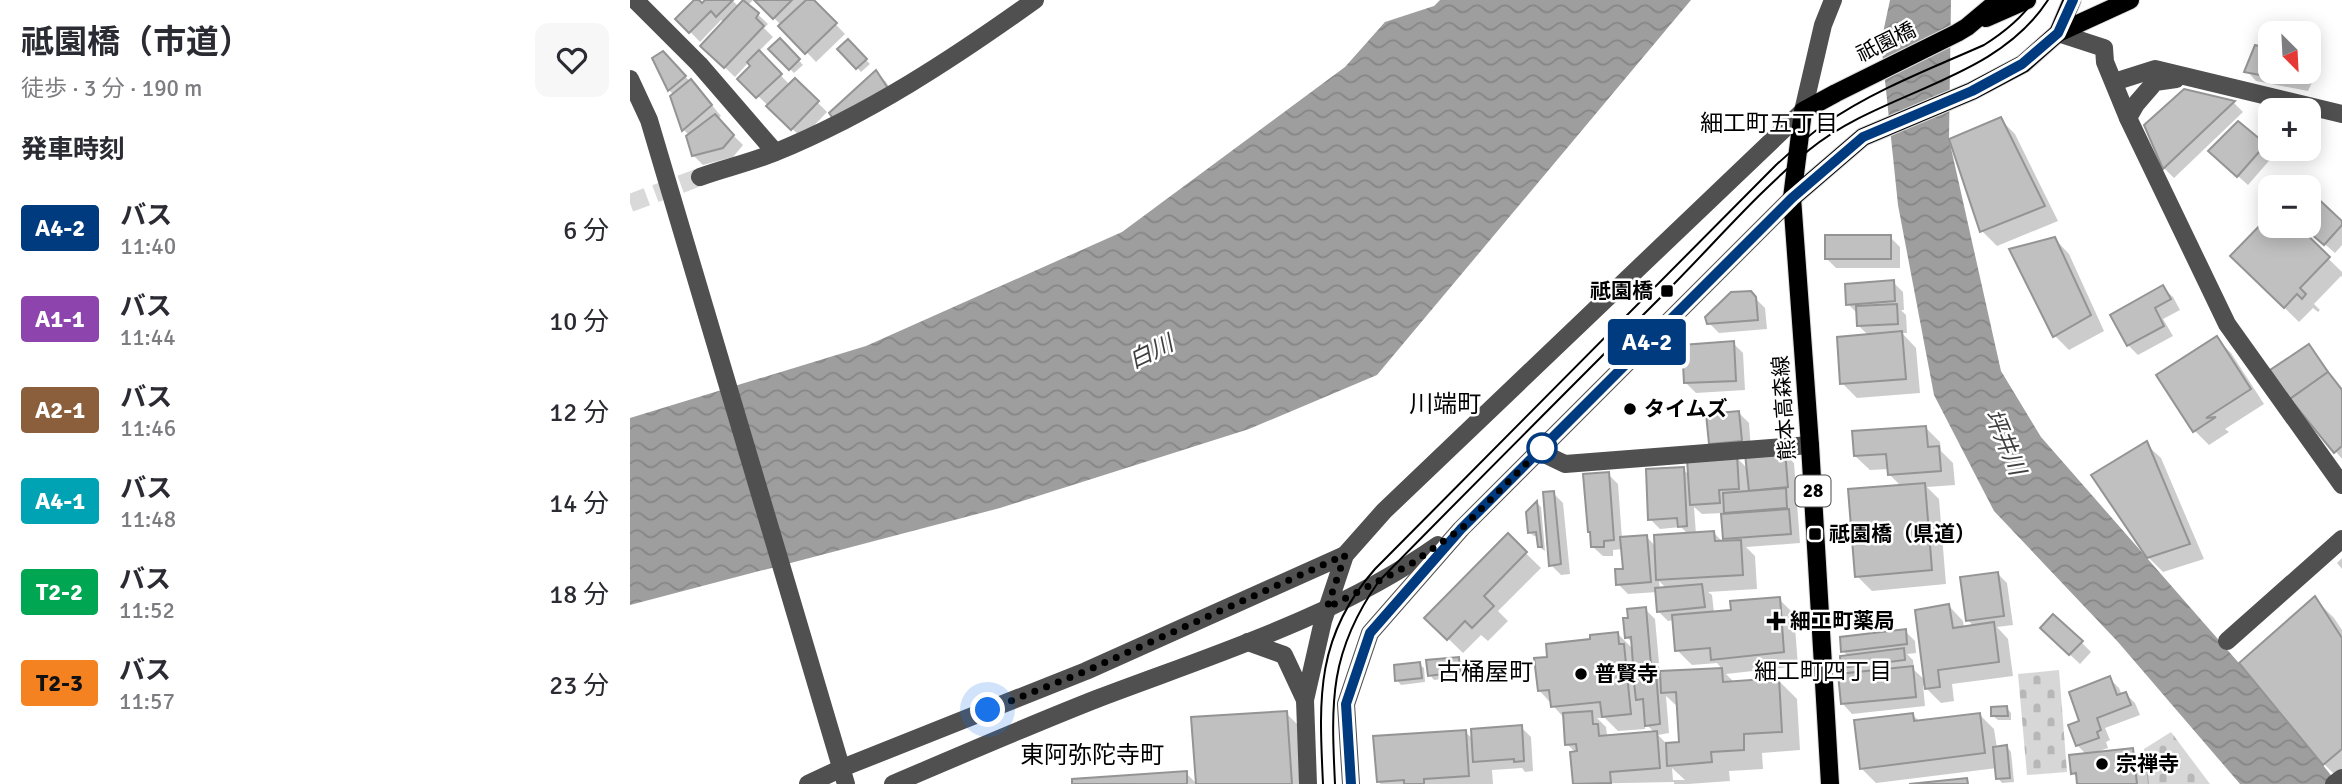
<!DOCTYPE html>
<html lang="ja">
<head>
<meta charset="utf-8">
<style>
	:root { --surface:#fff; --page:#f7f7f7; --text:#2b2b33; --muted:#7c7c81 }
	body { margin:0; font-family:Signika,"Noto Sans JP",sans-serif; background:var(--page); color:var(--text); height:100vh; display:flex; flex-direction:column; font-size:26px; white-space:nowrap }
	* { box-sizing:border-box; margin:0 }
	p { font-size:23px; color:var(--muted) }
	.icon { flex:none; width:38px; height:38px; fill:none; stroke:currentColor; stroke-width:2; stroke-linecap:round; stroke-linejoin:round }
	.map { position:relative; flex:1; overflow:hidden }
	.sheet { display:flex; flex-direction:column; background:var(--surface); width:630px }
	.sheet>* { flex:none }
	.badge { padding:0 14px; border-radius:5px; font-size:24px; line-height:46px }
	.needle { width:46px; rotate:156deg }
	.buttons { position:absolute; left:1628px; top:21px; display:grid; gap:14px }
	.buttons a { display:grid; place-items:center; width:63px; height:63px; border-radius:14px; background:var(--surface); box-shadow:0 4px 18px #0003; font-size:35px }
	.you { position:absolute; width:35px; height:35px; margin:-18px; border:5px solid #fff; border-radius:50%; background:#1a73e8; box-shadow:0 0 0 10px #1a73e833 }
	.map>.badge { position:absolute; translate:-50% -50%; box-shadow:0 0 0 4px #fff }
	h2 { padding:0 21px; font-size:26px; line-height:63px }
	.round { display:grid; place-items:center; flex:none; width:74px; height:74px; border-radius:14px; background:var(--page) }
	.summary { display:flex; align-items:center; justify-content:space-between; height:119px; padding:0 21px }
	h1 { font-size:33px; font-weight:700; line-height:52px }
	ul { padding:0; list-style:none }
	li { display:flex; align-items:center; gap:21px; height:91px; padding:0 21px }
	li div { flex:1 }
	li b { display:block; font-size:26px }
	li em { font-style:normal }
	li .badge { min-width:77px; font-weight:700; text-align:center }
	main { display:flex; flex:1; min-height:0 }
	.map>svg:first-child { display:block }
</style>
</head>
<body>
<main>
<section class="sheet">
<div class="summary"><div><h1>祗園橋（市道）</h1><p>徒歩 · 3 分 · 190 m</p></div><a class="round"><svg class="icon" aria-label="heart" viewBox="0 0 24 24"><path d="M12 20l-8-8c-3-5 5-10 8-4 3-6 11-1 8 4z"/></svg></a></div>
<h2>発車時刻</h2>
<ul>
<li><span class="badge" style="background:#003b80;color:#fff">A4-2</span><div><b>バス</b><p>11:40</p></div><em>6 分</em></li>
<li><span class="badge" style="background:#8e44ad;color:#fff">A1-1</span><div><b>バス</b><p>11:44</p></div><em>10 分</em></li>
<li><span class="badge" style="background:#8b5e3c;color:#fff">A2-1</span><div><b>バス</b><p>11:46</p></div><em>12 分</em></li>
<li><span class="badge" style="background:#00a3b4;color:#fff">A4-1</span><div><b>バス</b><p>11:48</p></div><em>14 分</em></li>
<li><span class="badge" style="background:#00a651;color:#fff">T2-2</span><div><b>バス</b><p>11:52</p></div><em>18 分</em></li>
<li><span class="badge" style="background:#f58220;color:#111">T2-3</span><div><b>バス</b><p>11:57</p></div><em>23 分</em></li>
</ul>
</section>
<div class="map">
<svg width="1712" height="784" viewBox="0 0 1712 784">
	<defs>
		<pattern id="cemetery-stones" width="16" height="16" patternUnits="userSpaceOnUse" patternTransform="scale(1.75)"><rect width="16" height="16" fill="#d7d7d7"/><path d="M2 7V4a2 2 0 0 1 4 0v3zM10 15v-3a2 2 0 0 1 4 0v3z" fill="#b7b7b7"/></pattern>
		<pattern id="water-waves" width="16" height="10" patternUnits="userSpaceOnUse" patternTransform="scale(1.75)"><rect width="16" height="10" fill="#9e9e9e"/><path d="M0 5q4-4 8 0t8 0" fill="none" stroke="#868686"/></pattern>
	</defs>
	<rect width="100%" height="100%" fill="#fff"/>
	<g fill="url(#cemetery-stones)">
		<polygon points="1429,670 1437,772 1397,775 1388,674"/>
		<polygon points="1541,732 1580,784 1518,784 1514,749"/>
	</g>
	<g fill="url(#water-waves)">
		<polygon points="810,0 1061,0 747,375 619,429 370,508 0,605 0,418 236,346 492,232 715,67 755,22 804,6"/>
		<polygon points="1260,0 1321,0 1319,139 1371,371 1411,437 1636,694 1708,784 1610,784 1488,642 1364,511 1304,395 1268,205 1251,42"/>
	</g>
	<g fill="#0003" fill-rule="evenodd">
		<polygon points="77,0 102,0 109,7 114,1 113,0 123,0 118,5 138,24 134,28 143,37 128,52 160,85 165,80 197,112 172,138 110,79 123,66 119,62 105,77 72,46 94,22 91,20 70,42 48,19 72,6"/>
		<polygon points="127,0 182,0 215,34 186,62"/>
		<polygon points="150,40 173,65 164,73 141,49"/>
		<polygon points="218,42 240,64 231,72 210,49"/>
		<polygon points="32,54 70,91 91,116 87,119 113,145 103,157 73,165 63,155 59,135 54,130 42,97 44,95 39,90 24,59"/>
		<polygon points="1678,60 1688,70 1678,91 1626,81 1617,71 1678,72"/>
		<polygon points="246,72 256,82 268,101 216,130 206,120"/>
		<polygon points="1554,90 1604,103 1613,112 1544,178 1534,168 1516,126"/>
		<polygon points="1370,119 1385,134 1428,221 1367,246 1352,231"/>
		<polygon points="1635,145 1644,155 1618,185 1590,160"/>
		<polygon points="1712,223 1712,245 1705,253 1674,226"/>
		<polygon points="1640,226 1665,226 1712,272 1712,277 1711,276 1684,304 1690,310 1688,312 1683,308 1669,322 1602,256"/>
		<polygon points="1260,237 1270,247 1270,268 1206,268 1196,258"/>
		<polygon points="1425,239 1439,254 1474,331 1439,350 1425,336"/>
		<polygon points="1263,282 1273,292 1274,310 1271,310 1276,315 1277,333 1272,333 1286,348 1290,393 1227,398 1212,383 1239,336 1228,325 1228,314 1218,304"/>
		<polygon points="1533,288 1543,297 1550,310 1533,319 1543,336 1508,355 1498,345"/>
		<polygon points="1120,293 1135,308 1137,329 1089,333 1079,323"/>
		<polygon points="1587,339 1601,353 1634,404 1595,429 1599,432 1579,445 1564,430"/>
		<polygon points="1103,343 1113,353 1115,390 1066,393 1056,383"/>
		<polygon points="1679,346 1712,388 1712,459 1661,398"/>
		<polygon points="1109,413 1119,423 1121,450 1091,453 1081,443"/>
		<polygon points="1295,427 1310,442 1311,451 1323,463 1325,485 1297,487 1309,499 1316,584 1242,591 1227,576 1271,486 1259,474 1259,469 1240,470 1225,456"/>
		<polygon points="1516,444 1531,458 1574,559 1533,572 1518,557"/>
		<path d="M1154 453 1164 463 1170 543 1116 547 1125 556 1127 589 1078 592 1082 595 1084 613 1103 612 1149 599 1164 614 1168 666 1096 674 1105 683 1148 680 1167 699 1170 750 1132 753 1133 769 1099 771 1100 781 1058 784H1044V782L944 784 942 753H946L937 744 935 719 909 690 919 659 962 641 988 634 1004 650 1003 644 997 637 1015 609 1025 619 1029 663 1012 665V668L1029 666 1030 672 1093 670 1087 663 1062 665 1047 650 1044 620 1038 621 1028 611 1027 592 998 594 988 584 995 570 993 549 983 550V556H973L963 547 978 474 988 484 992 539 1016 536 1026 547 1058 534 1051 527 1030 529 1020 519 1053 469 1060 476 1106 457 1119 470ZM1064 507 1072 514 1093 513 1095 538 1099 542 1094 543 1084 533 1066 534ZM1029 581 1037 589 1030 590ZM1036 696 1049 708 1051 744 1038 745 1028 735 1039 733ZM967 718H975L988 731 1015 729 1014 722 1025 733 977 735 976 727ZM1042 768 1055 780H1043Z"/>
		<polygon points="923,493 933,503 940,574 931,575 921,565"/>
		<polygon points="907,503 911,507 915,551 909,547 908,536 904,536 899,532 898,513"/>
		<polygon points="878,536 911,568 868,611 878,621 858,641 851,635 833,653 797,618"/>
		<polygon points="1712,558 1712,569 1707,563"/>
		<polygon points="1367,573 1377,583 1383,625 1367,627 1378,639 1383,676 1322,684 1324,701 1311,703 1293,685 1295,706 1222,714 1213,704 1220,675 1213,667 1218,656 1213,651 1275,631 1285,641 1286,653 1277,654 1283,660 1284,670 1296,681 1319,606 1333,621 1334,628 1344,627 1338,620"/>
		<polygon points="1685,599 1704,618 1712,630 1712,782 1694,764 1611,663"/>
		<polygon points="1422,638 1451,642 1461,652 1450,664"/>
		<polygon points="828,659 832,663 834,676 804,680 800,675"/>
		<polygon points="789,664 794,668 795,682 771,685 767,680"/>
		<polygon points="1479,678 1489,688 1492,695 1496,694 1505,703 1510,715 1475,728 1480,740 1476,742 1478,748 1463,753 1502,750 1517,765 1519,784 1449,784 1448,779 1443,773 1457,755 1447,745 1452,722"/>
		<polygon points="1377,708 1381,713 1381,720 1368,720 1363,716"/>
		<polygon points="656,713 675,732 679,784 567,784"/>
		<polygon points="1282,714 1290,722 1350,715 1364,729 1367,748 1377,747 1381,752 1384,782 1372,783 1368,778 1367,768 1246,783 1232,769"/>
		<polygon points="891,727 901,737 903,771 895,772 892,768 862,770 863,784 751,784 748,782 835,732 843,739"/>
		<polygon points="556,773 567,784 444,784"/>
	</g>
	<g fill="#c0c0c0" stroke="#949494" stroke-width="2">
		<polygon points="64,0 69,0 72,3 75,0 103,0 86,17 81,11 59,33 45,19"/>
		<polygon points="113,0 129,13 126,18 134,26 94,68 70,46"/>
		<polygon points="124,0 162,0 143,19"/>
		<polygon points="176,0 184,0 207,23 175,54 148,26"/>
		<polygon points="150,38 170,59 159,70 138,49"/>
		<polygon points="218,39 237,59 226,69 207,49"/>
		<polygon points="1625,45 1640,49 1640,72 1673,72 1668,82 1614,72"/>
		<polygon points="129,50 152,74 126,98 107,79 120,66 117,62"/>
		<polygon points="33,51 56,76 38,91 22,58"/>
		<polygon points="246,70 259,90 205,121 199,113"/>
		<polygon points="165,78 189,101 161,130 136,106"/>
		<polygon points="61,79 82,105 52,131 40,96"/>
		<polygon points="1554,89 1605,101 1533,169 1514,125"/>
		<polygon points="85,114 104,135 93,148 62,156 56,136"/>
		<polygon points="1371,117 1415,206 1350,232 1319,139"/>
		<polygon points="1608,121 1636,144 1607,177 1578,151"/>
		<polygon points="1682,193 1712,221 1712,225 1694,245 1672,226 1678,226 1678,197"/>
		<polygon points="1640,215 1640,226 1668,226 1700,257 1670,288 1676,294 1672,299 1667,294 1654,308 1600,256"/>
		<rect x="1195" y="235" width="66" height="24"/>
		<polygon points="1425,237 1461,315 1423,337 1379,249"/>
		<polygon points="1264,280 1265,301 1216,305 1215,284"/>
		<polygon points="1533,285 1541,299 1525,308 1534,326 1497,346 1480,315"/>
		<polygon points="1121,291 1126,297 1128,320 1077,324 1075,317 1101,292"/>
		<polygon points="1267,304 1268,324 1227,326 1226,306"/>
		<polygon points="1272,331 1276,379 1210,384 1207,337"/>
		<polygon points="1587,336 1621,389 1576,418 1586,417 1563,432 1526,375"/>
		<polygon points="1104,341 1106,381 1054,383 1052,345"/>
		<polygon points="1679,344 1698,372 1660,399 1640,370"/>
		<polygon points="1698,372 1712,390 1712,446 1704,453 1660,399"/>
		<polygon points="1109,411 1112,441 1079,444 1076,414"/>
		<polygon points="1296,426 1298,447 1309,446 1311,471 1258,475 1256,454 1224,456 1222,431"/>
		<polygon points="1517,441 1560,544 1517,558 1461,475"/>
		<polygon points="1155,451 1158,487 1119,491 1115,454"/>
		<polygon points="1107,455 1109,489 1089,490 1090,503 1060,505 1057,459"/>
		<polygon points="1054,467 1057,526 1048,527 1047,518 1018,520 1016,469"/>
		<polygon points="979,472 984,540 974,541 974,547 961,547 960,532 958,532 953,474"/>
		<polygon points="1295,483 1302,570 1225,577 1218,489"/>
		<polygon points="1156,488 1157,508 1094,513 1093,493"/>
		<polygon points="924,491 931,564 919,566 913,492"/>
		<polygon points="907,501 912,547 908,547 906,532 898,533 896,512"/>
		<polygon points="1159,509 1161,534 1093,539 1091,514"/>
		<polygon points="1084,531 1085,541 1111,540 1113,575 1026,580 1024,535"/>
		<polygon points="878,533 897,552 854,596 864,606 842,628 835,621 817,640 794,618"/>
		<polygon points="1017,535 1021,582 986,585 985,569 993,569 990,537"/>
		<polygon points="1368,572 1374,616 1336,621 1330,577"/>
		<polygon points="1072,584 1075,607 1027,612 1025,588"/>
		<polygon points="1685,596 1712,638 1712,749 1693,765 1609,663"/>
		<polygon points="1150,597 1154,652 1081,660 1080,648 1045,651 1042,615 1101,610 1100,601"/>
		<polygon points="1319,604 1323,628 1364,622 1369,662 1308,670 1310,687 1295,689 1285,610"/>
		<polygon points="1016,607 1021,665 1010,667 1009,664 1003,664 1001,637 995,638 993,618 998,618 997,609"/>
		<polygon points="1423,614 1453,641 1439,655 1410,628"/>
		<polygon points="1276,629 1277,644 1211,652 1210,637"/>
		<polygon points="988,632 989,644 994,644 1001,714 972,717 970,702 921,707 919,690 908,691 904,658 917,657 916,644 960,639 960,635"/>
		<polygon points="1274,648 1275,660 1211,668 1210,656"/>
		<polygon points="829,657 830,672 798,676 796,660"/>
		<polygon points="790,662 792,678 765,681 764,665"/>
		<polygon points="1283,666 1286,697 1211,704 1208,674"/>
		<polygon points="1092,668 1093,682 1149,678 1152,732 1114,734 1114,750 1081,752 1082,762 1037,766 1036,743 1049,742 1046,692 1031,693 1030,671"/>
		<polygon points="1026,672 1030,724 1015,726 1013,699 1006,700 1003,674"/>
		<polygon points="1480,676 1487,695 1496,692 1501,705 1467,718 1471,730 1467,732 1469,738 1446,746 1438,725 1449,721 1439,692"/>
		<polygon points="1377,706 1378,716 1361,716 1361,707"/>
		<polygon points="657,711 662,784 566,784 561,717"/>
		<polygon points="962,711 963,724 968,724 969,736 1027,731 1030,768 980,772 981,783 943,784 940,752 947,751 946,744 935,745 933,713"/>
		<polygon points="1283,713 1284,721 1350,713 1355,753 1230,769 1224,720"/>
		<polygon points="892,725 894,761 884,762 884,759 843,762 841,729"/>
		<polygon points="836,730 839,776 794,779 794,784 774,784 774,780 747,782 743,736"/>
		<polygon points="1377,745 1380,778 1366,779 1363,747"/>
		<polygon points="1503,748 1507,784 1447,784 1446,773 1441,774 1439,755"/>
		<polygon points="557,771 557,784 442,784 442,779"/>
		<polygon points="1337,778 1338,784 1279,784"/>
	</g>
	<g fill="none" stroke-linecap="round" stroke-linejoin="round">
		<polyline stroke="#d9d9d9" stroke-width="18" stroke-dasharray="18 9" stroke-linecap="butt" points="0,203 70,177"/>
		<defs>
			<g id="major">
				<polyline points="1356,18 1397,0"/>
				<polyline points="1428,33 1500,0"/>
				<polyline points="1162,198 1233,137 1342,91 1393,64 1428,33 1442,0"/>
				<polyline points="1200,784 1180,445 1162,198 1173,111 1206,93 1327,33 1337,27 1369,0"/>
			</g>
		</defs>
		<use href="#major" stroke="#dbdbdb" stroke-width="20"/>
		<g stroke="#505050" stroke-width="18">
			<polyline points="5,0 69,64 145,152"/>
			<polyline points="1428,33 1474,48 1475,62 1498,118 1597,324 1712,485"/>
			<polyline points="0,79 19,120 216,784"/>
			<polyline points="1484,82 1525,69 1712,114"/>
			<polyline points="1498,118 1506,104 1525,82 1546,79"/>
			<path d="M70 177C95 168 122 162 146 152 239 114 324 58 405 0"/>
			<polyline points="908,451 935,464 1180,445"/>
			<polyline points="1597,641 1712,539"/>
			<polyline points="618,642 654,655 675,700"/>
			<polyline points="178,784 212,768 456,671 715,555"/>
			<path d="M263 784C331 755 400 725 469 698 585 654 706 617 808 545"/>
			<polyline points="678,784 675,700 693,621 715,555 754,511 1173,111 1193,25 1203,0"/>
			<polyline points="721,784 716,704 740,633 831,529 1162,198"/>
			<polyline points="1704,784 1712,778"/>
		</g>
		<use href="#major" stroke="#000" stroke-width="18"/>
		<g stroke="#000" stroke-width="2">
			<path d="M693 784C689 699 685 637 745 569L1146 165C1162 151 1177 136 1195 124 1244 90 1300 69 1354 45 1373 33 1391 19 1404 0"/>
			<path d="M705 784C701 701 699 652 749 581 844 484 940 388 1036 292 1083 245 1128 192 1179 150 1252 90 1365 82 1418 0"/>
		</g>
	</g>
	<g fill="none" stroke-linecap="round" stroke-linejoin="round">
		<defs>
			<polyline id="line" points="721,784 716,704 740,633 831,529 1162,198 1233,137 1342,91 1392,64 1428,33 1443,0"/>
		</defs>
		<use href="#line" stroke="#fff" stroke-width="16"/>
		<use href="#line" stroke="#003b80" stroke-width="10"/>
		<polyline stroke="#000" stroke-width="7" stroke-dasharray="0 12.6" points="358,710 456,671 715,555 697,608 781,564 831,529 912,448"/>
	</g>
	<g fill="#000" stroke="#fff" stroke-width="2.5">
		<rect x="1030" y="284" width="14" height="14" rx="3.5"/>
		<circle cx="1000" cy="409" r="7"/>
		<rect x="1178" y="527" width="14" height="14" rx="3.5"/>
		<path d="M1142.5 610.5h7v7h7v7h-7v7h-7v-7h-7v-7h7z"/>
		<circle cx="951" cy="674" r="7"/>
		<circle cx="1472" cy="764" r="7"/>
	</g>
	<circle fill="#fff" stroke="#003b80" stroke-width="3.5" cx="912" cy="448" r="14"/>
	<g text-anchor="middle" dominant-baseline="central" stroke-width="5" stroke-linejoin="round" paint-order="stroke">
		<rect fill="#fff" stroke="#4c4c4c" stroke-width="2" x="1165.5" y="475.5" width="35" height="31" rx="5"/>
		<g font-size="19" font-weight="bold" fill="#000">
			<text x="1183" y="491">28</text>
		</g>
		<g font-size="21" fill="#000" stroke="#fff">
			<text transform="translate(1256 42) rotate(-26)">祇園橋</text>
			<text transform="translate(1154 408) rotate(-94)">熊本高森線</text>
		</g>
		<g font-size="21" font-weight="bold" fill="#000" stroke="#fff" text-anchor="start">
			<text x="1023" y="291" text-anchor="end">祗園橋</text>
			<text x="1014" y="409">タイムズ</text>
			<text x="1199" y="534">祗園橋（県道）</text>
			<text x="1160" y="621">細工町薬局</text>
			<text x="965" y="674">普賢寺</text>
			<text x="1486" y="764">宗禅寺</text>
		</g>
		<g font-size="23" fill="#000" stroke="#fff">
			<text x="1139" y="123">細工町五丁目</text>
			<text x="1193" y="671">細工町四丁目</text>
		</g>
		<g font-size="23" font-style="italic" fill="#3f3f3f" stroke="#fff">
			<text transform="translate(521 352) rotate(-26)">白川</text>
			<text transform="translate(1375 442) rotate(67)">坪井川</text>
		</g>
		<g font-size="24" fill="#000" stroke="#fff">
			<text x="815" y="404">川端町</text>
			<text x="855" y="672">古桶屋町</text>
			<text x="462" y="755">東阿弥陀寺町</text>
		</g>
	</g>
</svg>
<div class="buttons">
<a><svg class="needle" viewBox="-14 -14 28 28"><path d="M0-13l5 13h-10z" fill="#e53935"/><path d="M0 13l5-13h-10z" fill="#7c7c81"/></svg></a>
<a>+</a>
<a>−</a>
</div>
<div class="you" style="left:358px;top:710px"></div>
<b class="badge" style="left:1017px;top:342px;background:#003b80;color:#fff">A4-2</b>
</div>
</main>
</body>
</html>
